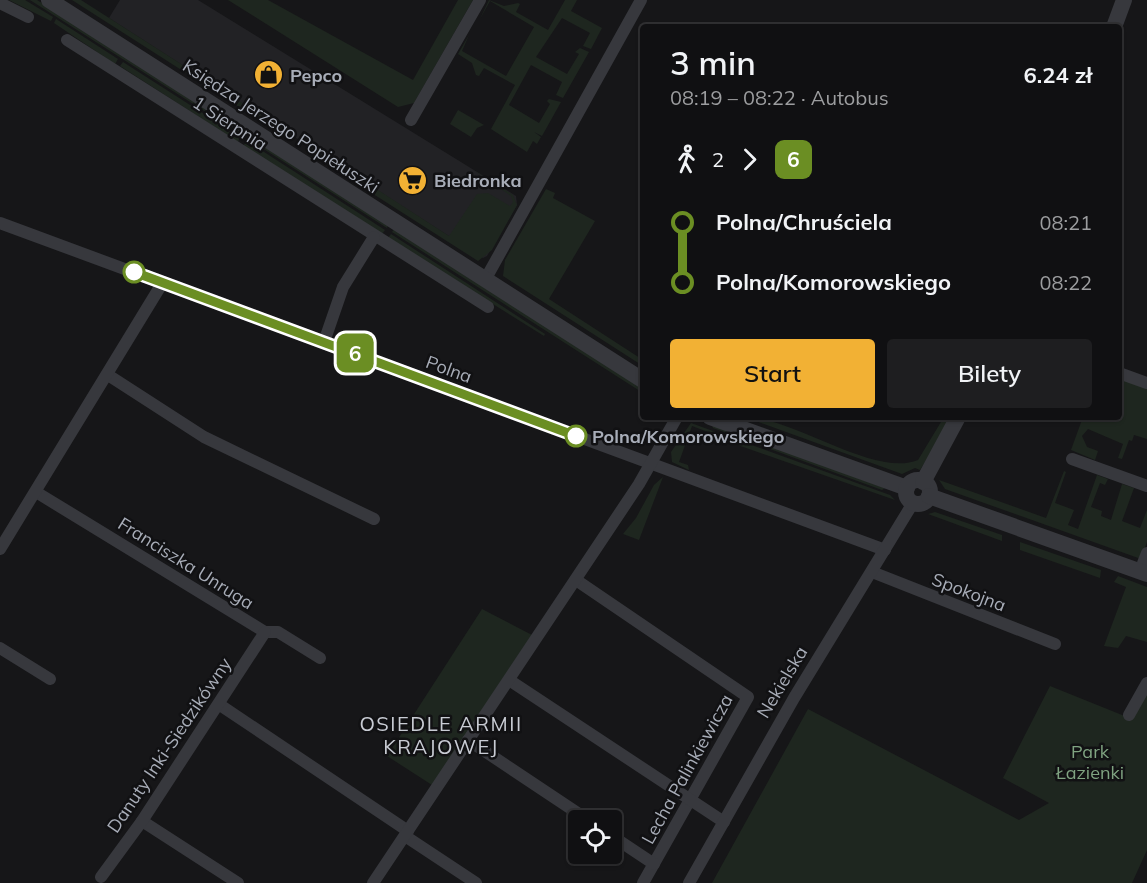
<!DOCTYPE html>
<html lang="pl">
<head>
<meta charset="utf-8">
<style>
	:root { --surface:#101012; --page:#1e1e20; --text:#f1f3f6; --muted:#9c9d9f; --line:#303032; --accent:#f2b134 }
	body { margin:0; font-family:Mulish,sans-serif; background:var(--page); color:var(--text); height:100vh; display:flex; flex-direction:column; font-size:22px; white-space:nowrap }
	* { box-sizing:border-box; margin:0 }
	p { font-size:20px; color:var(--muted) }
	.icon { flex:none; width:33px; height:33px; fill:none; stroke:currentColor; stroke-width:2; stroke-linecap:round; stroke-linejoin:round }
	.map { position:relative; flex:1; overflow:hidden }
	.side { position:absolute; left:640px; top:24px; width:482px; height:396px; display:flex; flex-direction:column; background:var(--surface); border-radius:6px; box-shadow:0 2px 4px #0004,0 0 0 2px var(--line) }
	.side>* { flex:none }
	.badge { padding:0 12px; border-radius:9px; font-size:21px; line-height:39px }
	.buttons { position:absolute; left:568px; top:810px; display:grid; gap:12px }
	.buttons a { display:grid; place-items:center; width:54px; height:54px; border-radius:6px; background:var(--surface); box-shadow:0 2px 4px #0004,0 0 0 2px var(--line); font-size:30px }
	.map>.badge { position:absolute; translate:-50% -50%; box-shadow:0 0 0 3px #fff }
	.legs { display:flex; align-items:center; gap:9px; height:66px; padding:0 30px; font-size:20px }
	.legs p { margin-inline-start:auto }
	.headline { display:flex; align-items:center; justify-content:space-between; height:102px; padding:0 30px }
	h1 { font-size:33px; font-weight:600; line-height:45px }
	.action { display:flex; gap:12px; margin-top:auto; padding:12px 30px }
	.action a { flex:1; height:69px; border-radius:6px; background:var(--accent); color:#111; font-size:24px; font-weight:600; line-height:69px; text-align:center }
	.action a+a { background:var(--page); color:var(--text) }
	ul { padding:0 30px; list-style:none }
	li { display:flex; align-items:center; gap:21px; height:60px; font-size:22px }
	li i { display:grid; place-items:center; width:9px; height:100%; margin:0 8px; background:currentColor }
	li i::after { content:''; width:15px; height:15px; margin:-8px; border:4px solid; border-radius:50%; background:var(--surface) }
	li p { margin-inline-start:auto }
	li:first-child i { background:linear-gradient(#0000 50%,currentColor 0) }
	li:last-child i { background:linear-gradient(currentColor 50%,#0000 0) }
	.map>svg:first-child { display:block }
</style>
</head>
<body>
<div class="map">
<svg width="1147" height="883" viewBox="0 0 1147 883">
	<rect width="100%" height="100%" fill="#161618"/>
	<polygon fill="#222225" points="120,0 198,0 516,196 517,205 487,256 483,258 109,18"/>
	<g fill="#1e261f">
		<polygon points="9,0 25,0 53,17 51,21"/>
		<polygon points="30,0 37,0 50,8 244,132 242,135"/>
		<polygon points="72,0 81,0 289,133 283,135"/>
		<polygon points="228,0 268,0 413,80 458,0 473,0 414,103 398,107"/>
		<polygon points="489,0 504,6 518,3 520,4 516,12 548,30 565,0 577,0 571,11 602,28 591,49 583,46 590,33 562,18 536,57 567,74 579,54 575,52 580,48 589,52 563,98 556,95 562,82 531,65 509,105 539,123 550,104 547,101 549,99 561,102 542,136 534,132 541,137 537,144 533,141 527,152 491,129 515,85 484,68 479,76 476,75 472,63 458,54 469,35 462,51 506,76 534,27 490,1 480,19"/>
		<polygon points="56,19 118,59 115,64 54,23"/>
		<polygon points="123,62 240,137 238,142 120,66"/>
		<polygon points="458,110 484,125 477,128 471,137 450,124"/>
		<polygon points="250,136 388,225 387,228 248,139"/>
		<polygon points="247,141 385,230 382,234 243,146"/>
		<polygon points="307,144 449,236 477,194 488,193 510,206 513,202 511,196 472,169 513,195 517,205 492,250 478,261 306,151"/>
		<polygon points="546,189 555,193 553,198 595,221 549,299 643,360 643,366 503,276 505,260"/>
		<polygon points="394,229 643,388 643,393 392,232"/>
		<polygon points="391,234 545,334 544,336 388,238"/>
		<polygon points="1119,375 1147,386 1147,439 1134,435 1132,441 1129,440 1122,459 1118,458 1123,444 1088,429 1082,436 1087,447 1098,451 1095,460 1071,450 1083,417 1119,417 1119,393 1122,393 1123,389 1119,388"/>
		<path d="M745 417C794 417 874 478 918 460L944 417H953L920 470 915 468 902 474Z"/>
		<polygon points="691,423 890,495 895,500 709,435 708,432 692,426 679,462 688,465 689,470 672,462 671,452"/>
		<polygon points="712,425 885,488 882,490 713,428"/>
		<polygon points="1064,471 1066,472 1055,503 1074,510 1068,525 1078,529 1097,475 1108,479 1105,485 1100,483 1091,507 1102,511 1101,516 1111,520 1122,484 1134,488 1122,521 1140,528 1147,510 1147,542 1141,559 945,489 939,480 1046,518"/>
		<polygon points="663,477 639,540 623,534 636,518 654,485"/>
		<polygon points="935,512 1002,535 1002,541 928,514"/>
		<polygon points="1020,542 1101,570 1100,578 1020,550"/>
		<polygon points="1118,576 1147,587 1147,642 1126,636 1118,648 1104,646 1126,587 1114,582"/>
		<polygon points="482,609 532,635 432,785 387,756"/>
		<polygon points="1050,686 1132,719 1147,692 1147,850 1132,883 712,883 808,709 1019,820 1049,803 1003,778"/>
	</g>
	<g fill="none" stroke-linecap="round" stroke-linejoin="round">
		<g stroke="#37383d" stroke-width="12">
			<polyline points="0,3 28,17"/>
			<polyline points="67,40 488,307"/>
			<polyline points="411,120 480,0"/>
			<polyline points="0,223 885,550"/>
			<polyline points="485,280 641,0"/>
			<polyline points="324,342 343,287 374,237"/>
			<polyline points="1119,373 1147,383"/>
			<polyline points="108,375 204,437 374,519"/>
			<polyline points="1072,459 1147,486"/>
			<polyline points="36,492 265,632 278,632 320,658"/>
			<polyline points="0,549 163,282"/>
			<polyline points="1140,571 1147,553"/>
			<polyline points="872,572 1055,644"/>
			<polyline points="576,580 748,697 643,883"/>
			<polyline points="0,648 50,679"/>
			<polyline points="509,680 724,822"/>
			<polyline points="220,705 408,831"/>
			<polyline points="1129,715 1147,683"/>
			<polyline points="468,740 588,820"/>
			<polyline points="142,821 238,883"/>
			<polyline points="405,836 476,883"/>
			<polyline points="612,836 654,864"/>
			<polyline points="101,877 142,821 265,632"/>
			<polyline points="373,883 639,484 677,417"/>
			<polyline points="689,883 794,698 913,503"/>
		</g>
		<g stroke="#37383d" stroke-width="16">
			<polyline points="49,0 644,381"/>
			<polyline points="1114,27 1124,0"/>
			<polyline points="710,417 907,488"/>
			<circle cx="918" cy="492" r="12"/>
			<polyline points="923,482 958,417"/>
			<polyline points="929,496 1147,574"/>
		</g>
	</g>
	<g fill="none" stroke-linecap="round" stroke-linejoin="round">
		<defs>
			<polyline id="line-1" points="134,272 576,436"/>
		</defs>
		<use href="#line-1" stroke="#fff" stroke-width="14"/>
		<use href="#line-1" stroke="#6b8e23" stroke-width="9"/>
	</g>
	<defs>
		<symbol id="shop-disc" viewBox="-11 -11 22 22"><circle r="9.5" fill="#f2b134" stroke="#111113"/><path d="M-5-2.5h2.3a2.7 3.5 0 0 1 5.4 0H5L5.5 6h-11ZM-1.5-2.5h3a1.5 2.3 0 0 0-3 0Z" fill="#111"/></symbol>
		<symbol id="supermarket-disc" viewBox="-11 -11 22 22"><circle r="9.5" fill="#f2b134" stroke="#111113"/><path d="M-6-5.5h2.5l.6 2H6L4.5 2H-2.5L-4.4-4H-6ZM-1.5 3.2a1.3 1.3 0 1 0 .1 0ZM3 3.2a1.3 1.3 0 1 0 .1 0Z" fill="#111"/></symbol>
	</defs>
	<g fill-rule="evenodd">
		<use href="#shop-disc" x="252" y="58" width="33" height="33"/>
		<use href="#supermarket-disc" x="396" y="164" width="33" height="33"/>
	</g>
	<g fill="#fff" stroke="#6b8e23" stroke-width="3">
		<circle cx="134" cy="272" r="10"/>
		<circle cx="576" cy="436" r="10"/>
	</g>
	<g text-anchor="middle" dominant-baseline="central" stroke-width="5" stroke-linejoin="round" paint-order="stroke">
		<g font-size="18" font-weight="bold" fill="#a8adb8" stroke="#111113" text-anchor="start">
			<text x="290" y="75">Pepco</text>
			<text x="434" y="180">Biedronka</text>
		</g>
		<g font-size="18" fill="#a8adb8" stroke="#111113">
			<text transform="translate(230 123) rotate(33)">1 Sierpnia</text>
			<text transform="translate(281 126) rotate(33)">Księdza Jerzego Popiełuszki</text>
			<text transform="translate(449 369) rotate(20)">Polna</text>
			<text transform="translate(186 563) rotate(32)">Franciszka Unruga</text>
			<text transform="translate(969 592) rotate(21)">Spokojna</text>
			<text transform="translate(782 682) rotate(-59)">Nekielska</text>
			<text transform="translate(169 745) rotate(-56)">Danuty Inki-Siedzikówny</text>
			<text transform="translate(687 769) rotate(-61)">Lecha Palinkiewicza</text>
		</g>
		<g font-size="18" font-weight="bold" fill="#a8adb8" stroke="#111113" text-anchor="start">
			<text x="592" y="436">Polna/Komorowskiego</text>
		</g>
		<g font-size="18" fill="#7fa381" stroke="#111113">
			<text x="1090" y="751">Park<tspan x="1090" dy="21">Łazienki</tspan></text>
		</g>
		<g font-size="20" letter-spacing="1.5" fill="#c9ccd4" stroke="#111113">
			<text x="441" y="723">OSIEDLE ARMII<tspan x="441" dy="23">KRAJOWEJ</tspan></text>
		</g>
	</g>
</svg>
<div class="buttons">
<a><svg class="icon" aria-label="locate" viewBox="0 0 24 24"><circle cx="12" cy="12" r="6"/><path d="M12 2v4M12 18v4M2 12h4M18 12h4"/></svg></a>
</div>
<b class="badge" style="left:355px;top:353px;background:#6b8e23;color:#fff">6</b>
<section class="side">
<div class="headline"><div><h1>3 min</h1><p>08:19 – 08:22 · Autobus</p></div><b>6.24 zł</b></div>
<div class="legs"><svg class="icon" aria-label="walk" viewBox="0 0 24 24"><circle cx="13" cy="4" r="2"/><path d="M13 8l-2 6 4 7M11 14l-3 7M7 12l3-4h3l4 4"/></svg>2<svg class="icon" aria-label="forward" viewBox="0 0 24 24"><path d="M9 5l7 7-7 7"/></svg><b class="badge" style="background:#6b8e23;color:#fff">6</b></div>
<ul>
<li><i style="color:#6b8e23"></i><b>Polna/Chruściela</b><p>08:21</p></li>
<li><i style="color:#6b8e23"></i><b>Polna/Komorowskiego</b><p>08:22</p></li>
</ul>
<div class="action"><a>Start</a><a>Bilety</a></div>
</section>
</div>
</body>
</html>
